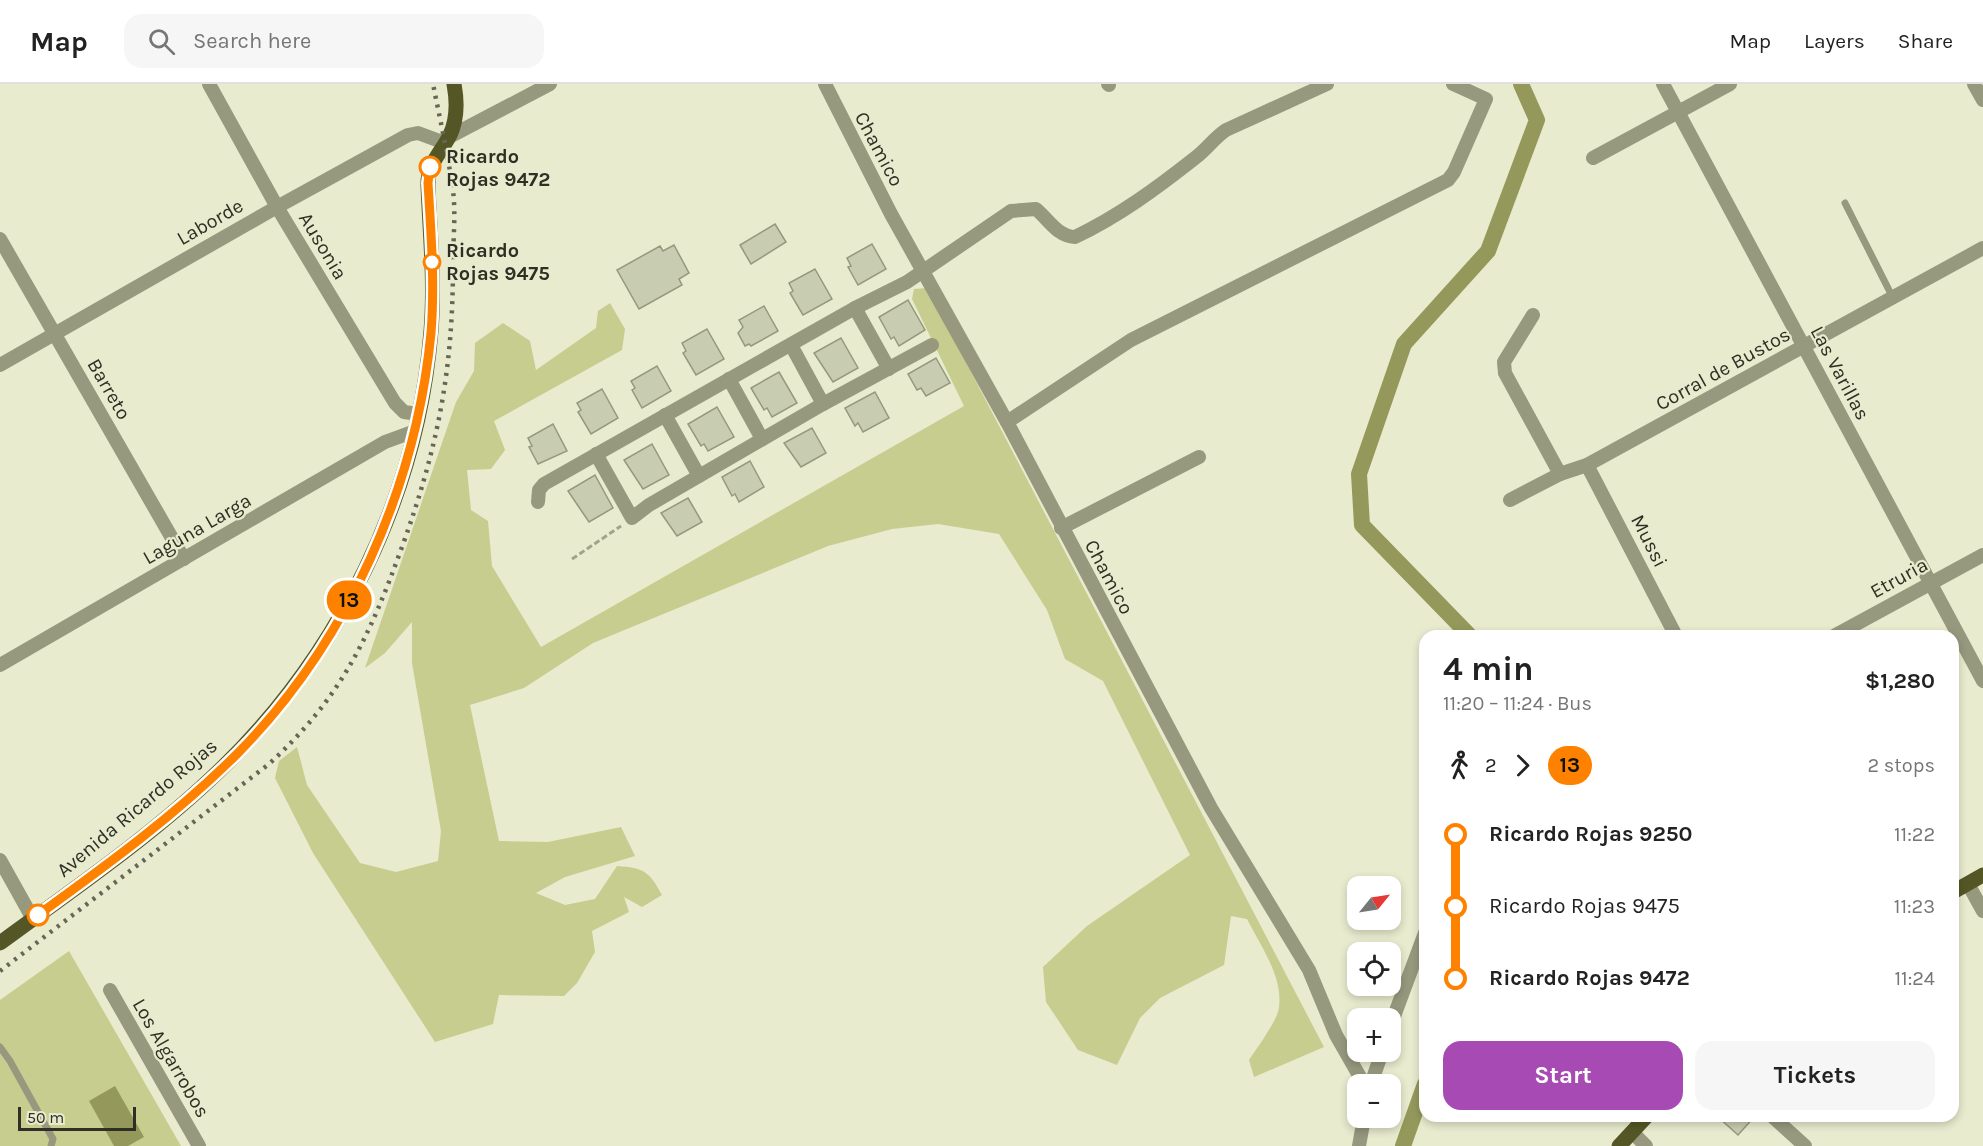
<!DOCTYPE html>
<html lang="en">
<head>
<meta charset="utf-8">
<style>
	:root { --surface:#fff; --page:#f6f6f6; --text:#222; --muted:#767676; --line:#e0e0e0; --accent:#a74ab4 }
	body { margin:0; font-family:Karla,sans-serif; background:var(--page); color:var(--text); height:100vh; display:flex; flex-direction:column; font-size:22px; white-space:nowrap }
	* { box-sizing:border-box; margin:0 }
	p { font-size:20px; color:var(--muted) }
	.icon { flex:none; width:33px; height:33px; fill:none; stroke:currentColor; stroke-width:2; stroke-linecap:round; stroke-linejoin:round }
	.map { position:relative; flex:1; overflow:hidden }
	.drawer { position:absolute; left:1419px; top:546px; width:540px; height:492px; display:flex; flex-direction:column; background:var(--surface); border-radius:18px; box-shadow:0 3px 9px #0003 }
	.drawer>* { flex:none }
	.badge { padding:0 12px; border-radius:20px; font-size:21px; line-height:39px }
	.needle { width:39px; rotate:60deg }
	.fabs { position:absolute; left:1347px; top:792px; display:grid; gap:12px }
	.fabs a { display:grid; place-items:center; width:54px; height:54px; border-radius:12px; background:var(--surface); box-shadow:0 3px 9px #0003; font-size:30px }
	.scale { position:absolute; left:18px; bottom:15px; width:118px; box-sizing:border-box; padding-left:6px; border:3px solid #2f3025; border-top:0; font-size:16px; line-height:21px; white-space:nowrap; color:#2f3025; -webkit-text-stroke:4px #e8ebce; paint-order:stroke }
	.map>.badge { position:absolute; translate:-50% -50%; box-shadow:0 0 0 3px #fff }
	.legs { display:flex; align-items:center; gap:9px; height:66px; padding:0 24px; font-size:20px }
	.legs p { margin-inline-start:auto }
	.overview { display:flex; align-items:center; justify-content:space-between; height:102px; padding:0 24px }
	h1 { font-size:33px; font-weight:700; line-height:45px }
	.button { display:flex; gap:12px; margin-top:auto; padding:12px 24px }
	.button a { flex:1; height:69px; border-radius:18px; background:var(--accent); color:#fff; font-size:24px; font-weight:700; line-height:69px; text-align:center }
	.button a+a { background:var(--page); color:var(--text) }
	ul { padding:0 24px; list-style:none }
	li { display:flex; align-items:center; gap:21px; height:72px; font-size:22px }
	li i { display:grid; place-items:center; width:9px; height:100%; margin:0 8px; background:currentColor }
	li i::after { content:''; width:15px; height:15px; margin:-8px; border:4px solid; border-radius:50%; background:var(--surface) }
	li p { margin-inline-start:auto }
	li:first-child i { background:linear-gradient(#0000 50%,currentColor 0) }
	li:last-child i { background:linear-gradient(currentColor 50%,#0000 0) }
	header { display:flex; align-items:center; gap:36px; box-sizing:border-box; height:84px; padding:0 30px; background:var(--surface); border-bottom:2px solid var(--line) }
	header strong { font-size:28px }
	nav { display:flex; gap:33px; margin-inline-start:auto; font-size:21px }
	.search { width:420px; height:54px; background:var(--page); display:flex; align-items:center; gap:15px; box-sizing:border-box; padding:0 21px; border-radius:18px; color:var(--muted); font-size:22px }
	.map>svg:first-child { display:block }
</style>
</head>
<body>
<header>
<strong>Map</strong>
<div class="search"><svg class="icon" aria-label="search" viewBox="0 0 24 24"><circle cx="10" cy="10" r="6"/><path d="M15 15l6 6"/></svg>Search here</div>
<nav><a>Map</a><a>Layers</a><a>Share</a></nav>
</header>
<div class="map">
<svg width="1983" height="1062" viewBox="0 0 1983 1062">
	<rect width="100%" height="100%" fill="#e8ebce"/>
	<g fill="#c7cd8f">
		<path d="M927 204 1324 963 1254 993 1249 976C1257 964 1278 936 1279 923 1283 892 1260 861 1247 835L1231 832 1224 881 1160 914 1140 934 1117 981 1078 966 1046 918 1043 883 1087 842 1190 771 1103 597 1065 575 1047 526 999 450 938 440 892 445 828 462 593 559 524 604 470 621 499 757 548 758 621 743 635 772 565 793 536 809 565 821 595 815 617 782C644 784 649 787 662 811L642 823 624 813 629 828 592 847 595 868 577 899 564 912 499 911 493 940 435 958 313 769 275 694 279 677 297 663 307 701 360 779 396 788 438 777 441 747 412 579V538L385 569 365 584 456 318 474 287 475 259 503 239 530 257 536 286 596 244 598 227 610 219 625 245 622 266 494 337 505 366 491 385 467 386 471 426 488 437 492 482 541 563 964 322 912 215 914 205Z"/>
		<polygon points="69,867 181,1062 0,1062 0,916"/>
	</g>
	<polygon fill="#94995b" points="115,1002 144,1053 128,1062 114,1062 89,1017"/>
	<g fill="none" stroke-linecap="round" stroke-linejoin="round">
		<g stroke="#94995b" stroke-width="16">
			<polyline points="1470,552 1362,441 1359,390 1404,260 1488,167 1537,36 1521,0"/>
			<polyline points="1403,1062 1425,1000"/>
		</g>
	</g>
	<g fill="#c8ccb0" stroke="#95987d" stroke-width="1.5">
		<polygon points="775,140 786,158 751,180 740,161"/>
		<polygon points="872,160 886,185 858,201 848,183 851,182 847,174"/>
		<polygon points="674,161 689,189 679,195 682,201 639,225 617,186 660,162 663,167"/>
		<polygon points="815,185 832,215 803,231 790,209 793,207 789,199"/>
		<polygon points="908,216 925,246 899,262 894,253 891,255 879,233"/>
		<polygon points="764,222 778,247 751,262 749,260 745,262 738,249 743,243 739,236"/>
		<polygon points="707,245 724,275 696,291 683,269 686,267 682,259"/>
		<polygon points="841,254 858,284 833,298 814,269"/>
		<polygon points="936,274 950,299 926,312 921,304 917,306 908,290"/>
		<polygon points="657,282 671,307 642,324 632,306 635,304 631,297"/>
		<polygon points="779,288 797,319 772,333 767,324 764,326 751,304"/>
		<polygon points="602,305 618,334 591,350 578,328 581,326 577,319"/>
		<polygon points="875,308 889,334 863,348 858,339 855,342 845,324"/>
		<polygon points="717,323 734,353 708,367 704,360 701,362 688,340"/>
		<polygon points="553,340 567,367 538,380 529,363 532,362 528,354"/>
		<polygon points="812,344 826,369 801,383 784,359"/>
		<polygon points="652,360 669,391 643,405 624,376"/>
		<polygon points="750,377 764,403 739,418 735,410 732,412 722,393"/>
		<polygon points="595,391 613,424 589,438 568,407"/>
		<polygon points="688,414 702,438 677,452 661,429"/>
		<polygon points="1717,1032 1755,1032 1738,1051"/>
	</g>
	<g fill="none" stroke-linecap="round" stroke-linejoin="round">
		<polyline stroke="#a1a48d" stroke-width="3" stroke-dasharray="6 3" stroke-linecap="butt" points="572,475 621,442"/>
		<g stroke="#96997e" stroke-width="7">
			<polyline points="1845,119 1893,214"/>
			<polyline points="0,963 10,977 53,1055 51,1062"/>
		</g>
		<g stroke="#96997e" stroke-width="14">
			<polyline points="209,0 277,123 395,319 404,328 418,330"/>
			<polyline points="825,0 891,130 1007,338 1211,724 1309,886 1336,951 1364,1000"/>
			<polyline points="1108,0 1109,1"/>
			<polyline points="1663,0 1983,597"/>
			<polyline points="1974,0 1983,16"/>
			<polyline points="449,53 550,0"/>
			<polyline points="1593,74 1730,0"/>
			<polyline points="0,155 184,475"/>
			<polyline points="855,224 889,285"/>
			<polyline points="1533,231 1504,278 1505,289 1560,390"/>
			<polyline points="791,261 823,320"/>
			<polyline points="0,281 277,123 408,51 418,49 445,59"/>
			<polyline points="729,295 762,355"/>
			<polyline points="665,331 699,392"/>
			<polyline points="1007,338 1131,256 1448,96 1454,88 1486,15 1453,0"/>
			<polyline points="596,370 632,434 649,421 823,320 932,261"/>
			<polyline points="1587,381 1676,552"/>
			<polyline points="1510,416 1560,390 1587,381 1983,164"/>
			<path d="M538 418 539 406 544 400 855 224 907 198 1011 127 1036 125C1049 136 1057 152 1075 153 1119 132 1157 104 1195 74 1207 65 1214 54 1226 46L1327 0"/>
			<polyline points="1061,444 1199,373"/>
			<polyline points="1834,552 1983,471"/>
			<polyline points="0,581 385,358 415,347"/>
			<polyline points="0,776 33,835"/>
			<polyline points="1968,800 1983,827"/>
			<polyline points="110,906 199,1062"/>
			<polyline points="1390,943 1425,849"/>
			<polyline points="1371,1000 1382,968"/>
			<polyline points="1772,1032 1805,1062"/>
			<polyline points="1632,1048 1646,1062"/>
			<polyline points="1359,1062 1364,1034"/>
		</g>
		<g stroke="#545725" stroke-width="15">
			<polyline points="1953,808 1983,791"/>
			<path d="M0 859C75 804 153 751 220 686 339 571 418 412 431 247 435 198 430 150 428 102 427 80 441 69 450 51 457 36 457 16 454 0"/>
			<polyline points="1619,1062 1647,1032"/>
		</g>
		<path stroke="#656656" stroke-width="4.5" stroke-dasharray="3 6" stroke-linecap="butt" d="M0 887 269 680C341 614 369 554 402 463 438 363 453 286 453 180 453 156 456 130 453 107 448 71 440 35 433 0"/>
	</g>
	<g fill="none" stroke-linecap="round" stroke-linejoin="round">
		<defs>
			<path id="line-1" d="M38 831C107 781 177 730 238 669 348 557 416 404 431 249 435 199 431 149 428 99L430 83"/>
		</defs>
		<use href="#line-1" stroke="#fff" stroke-width="14"/>
		<use href="#line-1" stroke="#ff8100" stroke-width="9"/>
	</g>
	<g fill="#fff" stroke="#ff8100" stroke-width="3">
		<circle cx="430" cy="83" r="10"/>
		<circle cx="432" cy="178" r="8"/>
		<circle cx="38" cy="831" r="10"/>
	</g>
	<g text-anchor="middle" dominant-baseline="central" stroke-width="4.5" stroke-linejoin="round" paint-order="stroke">
		<g font-size="20" fill="#2f3025" stroke="#e8ebce">
			<text transform="translate(879 65) rotate(62)">Chamico</text>
			<text transform="translate(210 138) rotate(-30)">Laborde</text>
			<text transform="translate(323 162) rotate(59)">Ausonia</text>
			<text transform="translate(1723 285) rotate(-29)">Corral de Bustos</text>
			<text transform="translate(1840 289) rotate(62)">Las Varillas</text>
			<text transform="translate(109 305) rotate(60)">Barreto</text>
			<text transform="translate(197 445) rotate(-30)">Laguna Larga</text>
			<text transform="translate(1649 457) rotate(63)">Mussi</text>
			<text transform="translate(1109 493) rotate(62)">Chamico</text>
			<text transform="translate(1899 494) rotate(-29)">Etruria</text>
			<text transform="translate(137 724) rotate(-40)">Avenida Ricardo Rojas</text>
			<text transform="translate(171 974) rotate(60)">Los Algarrobos</text>
		</g>
		<g font-size="20" font-weight="bold" fill="#2f3025" stroke="#e8ebce" text-anchor="start">
			<text x="446" y="72">Ricardo<tspan x="446" dy="23">Rojas 9472</tspan></text>
			<text x="446" y="166">Ricardo<tspan x="446" dy="23">Rojas 9475</tspan></text>
		</g>
	</g>
</svg>
<div class="fabs">
<a><svg class="needle" viewBox="-14 -14 28 28"><path d="M0-13l5 13h-10z" fill="#e53935"/><path d="M0 13l5-13h-10z" fill="#767676"/></svg></a>
<a><svg class="icon" aria-label="locate" viewBox="0 0 24 24"><circle cx="12" cy="12" r="6"/><path d="M12 2v4M12 18v4M2 12h4M18 12h4"/></svg></a>
<a>+</a>
<a>−</a>
</div>
<div class="scale">50 m</div>
<b class="badge" style="left:349px;top:516px;background:#ff8100;color:#111">13</b>
<section class="drawer">
<div class="overview"><div><h1>4 min</h1><p>11:20 – 11:24 · Bus</p></div><b>$1,280</b></div>
<div class="legs"><svg class="icon" aria-label="walk" viewBox="0 0 24 24"><circle cx="13" cy="4" r="2"/><path d="M13 8l-2 6 4 7M11 14l-3 7M7 12l3-4h3l4 4"/></svg>2<svg class="icon" aria-label="forward" viewBox="0 0 24 24"><path d="M9 5l7 7-7 7"/></svg><b class="badge" style="background:#ff8100;color:#111">13</b><p>2 stops</p></div>
<ul>
<li><i style="color:#ff8100"></i><b>Ricardo Rojas 9250</b><p>11:22</p></li>
<li><i style="color:#ff8100"></i><span>Ricardo Rojas 9475</span><p>11:23</p></li>
<li><i style="color:#ff8100"></i><b>Ricardo Rojas 9472</b><p>11:24</p></li>
</ul>
<div class="button"><a>Start</a><a>Tickets</a></div>
</section>
</div>
</body>
</html>
